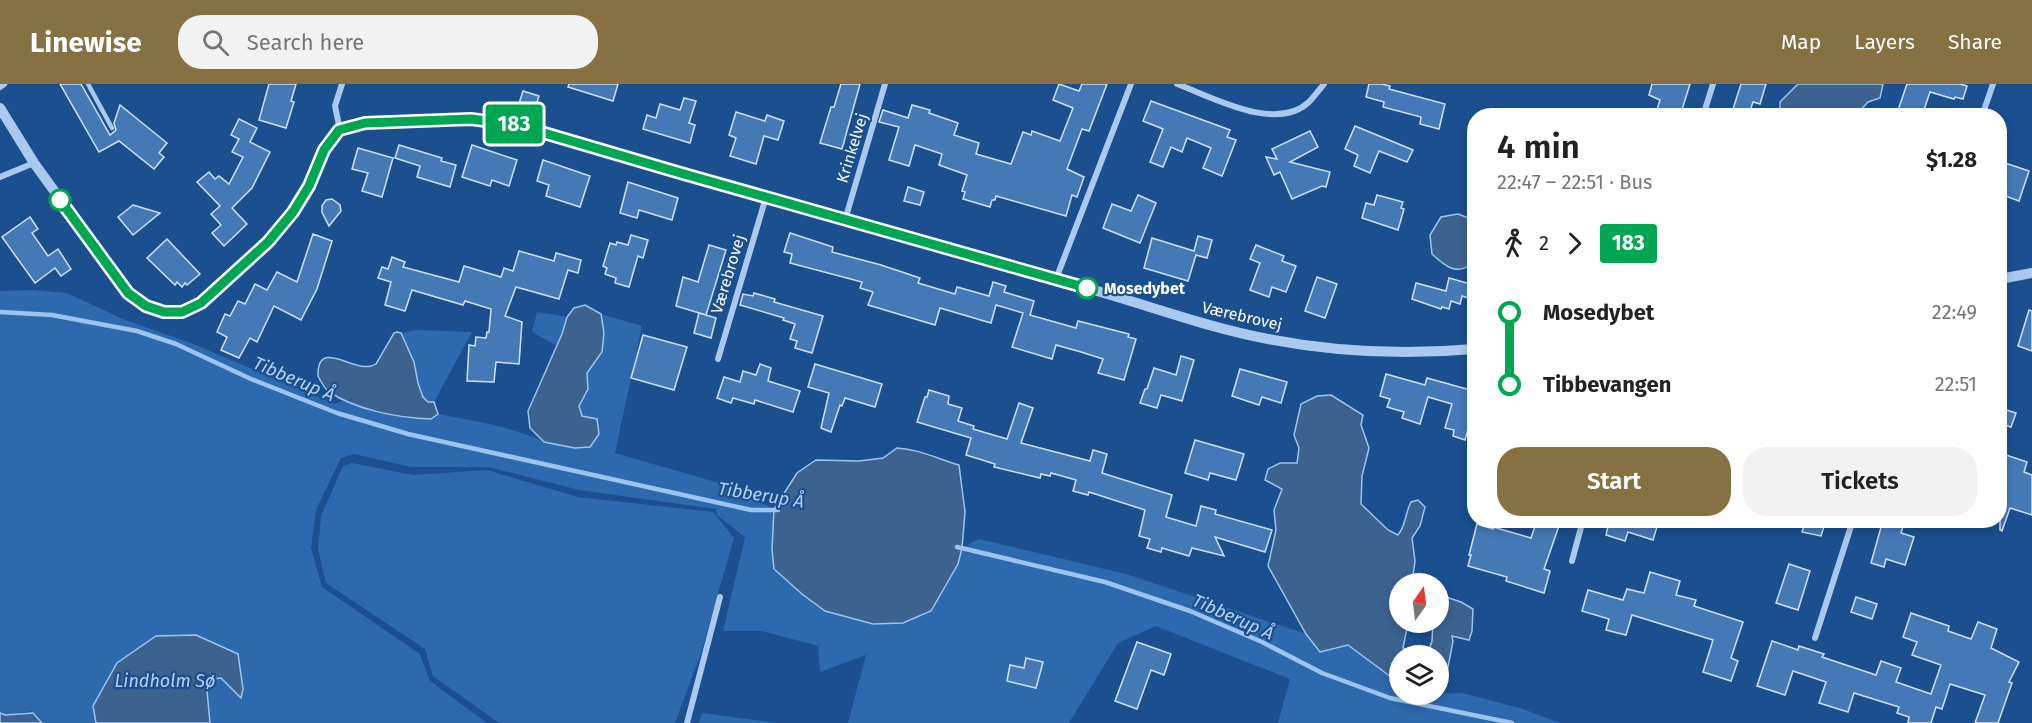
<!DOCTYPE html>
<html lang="en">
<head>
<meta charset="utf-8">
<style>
	:root { --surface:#fff; --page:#f2f2f2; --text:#222; --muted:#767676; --accent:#857141 }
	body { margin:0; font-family:"Fira Sans",sans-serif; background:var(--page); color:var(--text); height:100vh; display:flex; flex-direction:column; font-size:22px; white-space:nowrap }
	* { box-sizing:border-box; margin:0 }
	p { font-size:20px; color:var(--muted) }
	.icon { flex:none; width:33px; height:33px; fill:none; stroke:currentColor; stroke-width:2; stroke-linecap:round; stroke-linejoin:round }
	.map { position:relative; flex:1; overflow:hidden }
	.panel { position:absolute; left:1467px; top:24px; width:540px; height:420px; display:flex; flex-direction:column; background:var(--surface); border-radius:24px; box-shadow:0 3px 9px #0003 }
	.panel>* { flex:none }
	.badge { padding:0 12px; border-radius:4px; font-size:21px; line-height:39px }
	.needle { width:39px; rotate:14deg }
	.buttons { position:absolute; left:1389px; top:489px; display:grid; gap:12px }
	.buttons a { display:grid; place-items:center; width:60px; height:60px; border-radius:50%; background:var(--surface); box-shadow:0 3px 9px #0003; font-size:30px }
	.map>.badge { position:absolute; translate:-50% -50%; box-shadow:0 0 0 3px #fff }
	.legs { display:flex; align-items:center; gap:9px; height:66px; padding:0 30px; font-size:20px }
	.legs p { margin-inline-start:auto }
	.summary { display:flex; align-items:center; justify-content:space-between; height:102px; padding:0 30px }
	h1 { font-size:33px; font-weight:600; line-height:45px }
	.action { display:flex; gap:12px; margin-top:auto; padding:12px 30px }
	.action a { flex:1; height:69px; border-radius:24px; background:var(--accent); color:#fff; font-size:24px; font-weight:600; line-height:69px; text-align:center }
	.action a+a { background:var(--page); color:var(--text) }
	ul { padding:0 30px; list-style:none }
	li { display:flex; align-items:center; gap:21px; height:72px; font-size:22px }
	li i { display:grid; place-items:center; width:9px; height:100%; margin:0 8px; background:currentColor }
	li i::after { content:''; width:15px; height:15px; margin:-8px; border:4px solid; border-radius:50%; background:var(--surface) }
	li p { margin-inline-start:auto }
	li:first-child i { background:linear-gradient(#0000 50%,currentColor 0) }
	li:last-child i { background:linear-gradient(currentColor 50%,#0000 0) }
	header { display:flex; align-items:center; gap:36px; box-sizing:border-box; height:84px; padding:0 30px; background:var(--accent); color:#fff }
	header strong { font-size:28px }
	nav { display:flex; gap:33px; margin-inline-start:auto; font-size:21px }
	.search { width:420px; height:54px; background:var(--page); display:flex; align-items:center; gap:15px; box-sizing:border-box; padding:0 21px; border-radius:24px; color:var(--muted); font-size:22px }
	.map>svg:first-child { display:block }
</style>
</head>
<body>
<header>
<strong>Linewise</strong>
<div class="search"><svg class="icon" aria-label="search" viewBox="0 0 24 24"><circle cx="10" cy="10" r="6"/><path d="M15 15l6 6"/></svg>Search here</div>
<nav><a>Map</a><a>Layers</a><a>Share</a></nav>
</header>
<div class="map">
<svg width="2032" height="639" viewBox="0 0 2032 639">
	<rect width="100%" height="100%" fill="#1b4f8f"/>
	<g fill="#2e69ad">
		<path d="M33 206 67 209 123 235 193 260 335 320 345 315C363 322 423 344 438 330 474 337 511 342 544 358L582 332 579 322 588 305 587 289 602 268 604 249 601 230 642 242 615 369 733 403 774 425 772 465 774 485 802 510 825 527 873 540 903 539 931 528 958 480 962 464 979 455 1126 490 1306 550 1320 568 1348 561 1399 600 1400 610 1462 609 1520 624 1560 639H1278L1290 595 1156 542 1118 559 1069 639H848L866 571 820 588 818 562 762 547H723L745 453 717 431 716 425 579 406 488 383H411L354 370 341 374 316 426 311 464 322 503 420 570 430 597 487 639H210L206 596 222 593 241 614 238 570 196 551 156 552 93 622 96 639H42L32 627 5 631 0 629V207Z"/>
		<polygon points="537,228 567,233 557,262 532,248"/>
		<path d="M417 246 472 248 434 318C415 319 418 289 413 276 410 267 406 258 401 249Z"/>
		<polygon points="352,379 413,391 487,386 578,413 713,428 734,454 701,569 675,639 499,639 433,592 425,565 326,499 318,465 321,432 343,382"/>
		<polygon points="702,629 777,639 699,639"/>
	</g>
	<g fill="#3c6290" stroke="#9cc4f0" stroke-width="1.5">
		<polygon points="1798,0 1883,0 1880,14 1868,18 1856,31 1780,31 1780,18"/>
		<path d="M1458 130 1474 136V179C1456 192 1446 183 1432 170L1430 151 1441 133Z"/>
		<polygon points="585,221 601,230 604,249 602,268 587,289 588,305 579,322 582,332 597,335 599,350 590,363 575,364 544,358 530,344 528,327 562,250 567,233 574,224"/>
		<path d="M397 248 401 249 414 278 418 299 423 313 428 318H434L438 330 431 335C398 334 357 326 329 308 324 304 321 298 318 292 317 251 357 293 376 280L394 249Z"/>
		<path d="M1331 311 1363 331 1361 341 1369 364 1362 392 1361 420 1388 446 1398 451C1406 442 1405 429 1411 418L1418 416 1425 423 1420 442 1412 454 1415 477 1412 499 1400 500V538L1408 539 1403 564 1420 571 1400 572 1399 593H1391L1348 561 1320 568 1306 550 1268 482 1276 446 1274 426 1282 405 1265 396 1268 385 1280 379H1297L1299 364 1294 351 1301 320 1317 312Z"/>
		<path d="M897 364C919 365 938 375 959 381L965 428 962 464 958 480 931 527 903 539 873 540 825 527 802 510 774 485 772 465 774 425 797 389 816 376 859 377 883 374Z"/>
		<polygon points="1440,511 1461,518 1473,525 1472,547 1469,556 1452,552 1453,557 1448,583 1439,591 1438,572 1427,571 1432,557 1433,539 1438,538"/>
		<polygon points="196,551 238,570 243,605 241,614 221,594 206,596 210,639 96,639 93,622 117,579 156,552"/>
		<polygon points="0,629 5,631 33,629 42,639 0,639"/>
	</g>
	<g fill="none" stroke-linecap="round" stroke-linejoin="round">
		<g stroke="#9cc4f0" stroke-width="4.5">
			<polyline points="0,228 52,231 137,247 176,260 251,295 337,329 408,350 751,426 778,426"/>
			<polyline points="957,463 1105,498 1190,527 1262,558 1322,589 1390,614 1512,639"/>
		</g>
	</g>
	<g fill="#4478b7" stroke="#cfe3fa" stroke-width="1.5">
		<polygon points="60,0 81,0 110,51 116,46 114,39 120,21 167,59 159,69 164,73 154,85 119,57 99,68"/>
		<polygon points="269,0 296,0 291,17 294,18 286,44 259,36"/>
		<polygon points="569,0 618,0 613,17 568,3"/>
		<polygon points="841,0 860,0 842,65 820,59 831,23 834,23"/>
		<polygon points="1059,0 1079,7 1082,0 1107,0 1089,47 1082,45 1067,85 1084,93 1077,113 1072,111 1066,132 996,112 995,116 992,116 990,123 963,115 965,108 962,107 967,91 939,81 942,70 915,61 909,82 889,76 899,43 879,38 883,26 908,34 912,21 930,26 929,29 958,39 954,51 979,59 976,70 1011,80 1023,48 1031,51 1032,47 1060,57 1073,24 1053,16"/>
		<polygon points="1369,0 1382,0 1390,2 1389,5 1445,20 1439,45 1420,40 1421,33 1383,23 1384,18 1366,13"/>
		<polygon points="1652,0 1690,0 1680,32 1655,32 1660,16 1649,11"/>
		<polygon points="1741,0 1766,0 1760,20 1753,18 1749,30 1733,25"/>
		<polygon points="1907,0 1960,0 1967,2 1963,15 1955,13 1954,15 1930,8 1922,32 1896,32"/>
		<polygon points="523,7 539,12 533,31 517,26"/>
		<polygon points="684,14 696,17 689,39 695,41 690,59 643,45 647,31 656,34 660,20 680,26"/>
		<polygon points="1151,17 1230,46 1227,53 1236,56 1222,92 1203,84 1211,64 1187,54 1182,68 1171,63 1163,83 1150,78 1163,45 1143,37"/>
		<polygon points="736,28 765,37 767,31 784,37 778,56 764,52 756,80 730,72 736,54 729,51"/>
		<polygon points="239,35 257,44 250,58 270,68 252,104 232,124 247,140 224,162 212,149 221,141 211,130 220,122 197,98 209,88 215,95 219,92 229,100 243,73 232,68 239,55 231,51"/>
		<polygon points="1355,42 1413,66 1407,78 1379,67 1370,89 1354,82 1358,71 1345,65"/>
		<polygon points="1310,47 1318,63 1290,78 1330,88 1326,103 1322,102 1292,115 1280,88 1274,91 1266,73 1277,75 1272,65"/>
		<polygon points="399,61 442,74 441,77 456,81 450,103 417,93 420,82 395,74"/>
		<polygon points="472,61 517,76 509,102 492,96 490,102 462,93"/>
		<polygon points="358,64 393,74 382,113 362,107 368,89 352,85"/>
		<polygon points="543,76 590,92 580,123 546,112 549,101 537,97"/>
		<polygon points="2005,79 2029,87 2019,117 2000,110 2000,85 2003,86"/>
		<polygon points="628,98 678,114 672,136 639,126 637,134 620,129"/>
		<polygon points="908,103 924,108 920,121 904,117"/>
		<polygon points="1138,111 1156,119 1140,159 1103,144 1112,120 1131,127"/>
		<polygon points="1377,111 1403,118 1401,124 1404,125 1398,146 1362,134 1366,119 1374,121"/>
		<polygon points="332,115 340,121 341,127 329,142 322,128 322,122 326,116"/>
		<polygon points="133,121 160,129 133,151 118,133"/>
		<polygon points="30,133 38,145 32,149 48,172 58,165 71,185 61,192 55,184 35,199 2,153"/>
		<polygon points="790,149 833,163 832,168 881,181 920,194 918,199 955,210 957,203 989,212 993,198 1006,202 1004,208 1034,217 1030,231 1076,244 1078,237 1129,250 1128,253 1136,255 1124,296 1098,289 1103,275 1081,268 1056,261 1052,275 1012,263 1023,229 996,221 991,239 940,224 935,241 868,221 873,208 860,204 862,198 790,179 792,170 784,168"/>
		<polygon points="313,150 332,157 317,205 301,236 274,222 257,258 250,254 239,274 221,266 227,253 217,248 225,230 230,232 238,217 245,220 255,200 267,206 277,188 297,198"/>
		<polygon points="631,151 648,156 643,174 638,172 629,203 615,199 616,194 605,190 607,184 603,182 610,159 616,161 617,158 628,161"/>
		<polygon points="1198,152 1212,156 1207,174 1196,171 1188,197 1144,184 1152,154 1194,167"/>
		<polygon points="167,155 200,190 187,201 185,199 182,203 177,198 175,201 147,174"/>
		<polygon points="709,161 726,166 706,231 676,222 683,193 698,198"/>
		<polygon points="1256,161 1284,172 1282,177 1296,182 1286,208 1272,203 1269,213 1250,206 1260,179 1250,175"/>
		<polygon points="519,167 554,177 556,169 581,176 578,189 568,186 559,215 516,203 505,232 522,238 519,280 496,278 494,298 467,297 469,261 475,262 476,253 486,254 487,248 489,248 491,225 465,217 463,221 412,206 405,227 385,221 391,198 378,194 382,183 388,185 392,173 405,178 403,183 459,198 464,182 501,193 504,184 513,187"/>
		<polygon points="1317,193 1337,200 1325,234 1305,227"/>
		<polygon points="1449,194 1474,201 1474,216 1462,212 1460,220 1451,217 1449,225 1442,223 1441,225 1412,215 1416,199 1446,207"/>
		<polygon points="754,209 775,215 774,218 823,232 812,269 795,264 797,257 790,255 795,240 783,236 784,234 740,221 743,210 753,212"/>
		<polygon points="2029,226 2032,227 2032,267 2018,262"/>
		<polygon points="699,229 716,234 711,254 694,249"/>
		<polygon points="643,251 687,263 674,306 631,294"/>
		<polygon points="1181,272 1194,276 1182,317 1161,311 1157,324 1140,319 1145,305 1147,305 1154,284 1176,291"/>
		<polygon points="760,280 771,284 768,297 800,307 793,328 755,316 754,320 733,314 731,319 717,314 724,293 740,298 743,287 756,291"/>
		<polygon points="815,280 882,300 875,323 845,314 842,322 840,321 831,348 821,344 829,309 808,303"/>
		<polygon points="1240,285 1287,298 1281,319 1262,313 1259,321 1232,312"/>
		<polygon points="1386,290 1425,301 1427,294 1474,307 1474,324 1465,356 1453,352 1454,346 1445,344 1452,320 1428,313 1420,340 1402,334 1404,328 1387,323 1390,315 1380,312"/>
		<polygon points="929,306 949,312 948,320 962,324 958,337 974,342 973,345 1007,355 1019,319 1033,324 1021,359 1090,377 1093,366 1107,370 1102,389 1172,411 1166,433 1196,442 1201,422 1216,426 1215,430 1272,446 1265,468 1215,453 1224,472 1192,464 1189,472 1162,464 1161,468 1147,464 1150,455 1139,452 1145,426 1089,408 1088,411 1073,407 1076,396 1051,389 1050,392 1041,390 1040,394 994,383 995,380 966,371 971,354 917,338 925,313 927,313"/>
		<polygon points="2000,324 2016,329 2011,343 2000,340"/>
		<polygon points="1195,356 1244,370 1236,396 1210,389 1208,396 1185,389"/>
		<polygon points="2000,369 2027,378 2024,388 2032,391 2032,431 2010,424 2002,447 2000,446"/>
		<polygon points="1537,436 1561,436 1544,485 1550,487 1544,509 1506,497 1507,493 1468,482 1471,471 1469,471 1477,440 1493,445 1493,443 1531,454"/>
		<polygon points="1600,436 1659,436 1653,456 1628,448 1625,457 1606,451 1608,442 1599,440"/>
		<polygon points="1806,436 1826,436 1821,452 1802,448"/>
		<polygon points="1883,436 1905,436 1901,449 1914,453 1905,481 1886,475 1884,483 1871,479"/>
		<polygon points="1789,480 1810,487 1798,526 1776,519"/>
		<polygon points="1650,488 1680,497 1676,511 1696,516 1694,522 1743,538 1731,574 1738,577 1731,597 1703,588 1713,556 1632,531 1626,551 1606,546 1609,535 1582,527 1588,506 1623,516 1627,505 1644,509"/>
		<polygon points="1856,513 1877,520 1872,535 1851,528"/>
		<polygon points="1911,529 1949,542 1948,547 1971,555 1978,538 1997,545 1991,564 2019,578 2009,598 2012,599 1998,639 1975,639 1985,611 1950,600 1942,625 1936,623 1931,639 1908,639 1909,633 1897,629 1899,623 1854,609 1848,628 1819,619 1826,598 1793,587 1785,611 1757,602 1772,557 1798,566 1799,562 1824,570 1822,573 1876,591 1881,577 1901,584 1896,598 1931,610 1941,581 1912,571 1917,558 1903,553"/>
		<polygon points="1137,558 1171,570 1164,591 1151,586 1137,625 1115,617"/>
		<polygon points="1026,574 1043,578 1036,604 1007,597 1010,581 1024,584"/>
	</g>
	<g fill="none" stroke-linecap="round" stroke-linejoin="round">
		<polyline stroke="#a9c9ee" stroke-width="4.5" points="88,0 112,44"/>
		<g stroke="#a9c9ee" stroke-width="6">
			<path d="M1177 0C1212 13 1276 49 1309 18 1314 13 1319 6 1324 0"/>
			<polyline points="0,3 4,0"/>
			<polyline points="1703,32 1713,0"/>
			<polyline points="1982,32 1993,0"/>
			<polyline points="340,46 335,22 342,0"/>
			<polyline points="0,93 34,79"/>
			<polyline points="845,136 885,0"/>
			<polyline points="1056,195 1131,0"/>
			<polyline points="718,275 766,113"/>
			<polyline points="1572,477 1583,436"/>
			<polyline points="1815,554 1853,436"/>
			<polyline points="687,639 720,513"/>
		</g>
		<g stroke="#a9c9ee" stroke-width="10">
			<path d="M0 24 34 79 128 209C143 220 161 232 182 228 200 224 215 206 229 193 258 166 287 140 307 105 317 87 321 61 338 47 355 33 482 34 507 39 528 43 550 51 571 57 611 69 651 81 691 92 822 129 953 165 1083 203 1145 220 1205 243 1268 255 1335 268 1406 271 1474 265"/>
			<polyline points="2000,195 2032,189"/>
		</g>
	</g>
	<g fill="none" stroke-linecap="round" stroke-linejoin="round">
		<defs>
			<polyline id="line-1" points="60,116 128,209 146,222 164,228 182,228 201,219 268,158 293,128 309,102 324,66 339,46 365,39 471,35 517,41 677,88 1087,204"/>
		</defs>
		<use href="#line-1" stroke="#fff" stroke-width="14"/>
		<use href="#line-1" stroke="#00a651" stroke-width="9"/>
	</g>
	<g fill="#fff" stroke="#00a651" stroke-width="3">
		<circle cx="60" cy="116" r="10"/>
		<circle cx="1087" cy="204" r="10"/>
	</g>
	<g text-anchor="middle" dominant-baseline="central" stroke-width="4.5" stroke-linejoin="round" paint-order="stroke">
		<g font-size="16" fill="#fff" stroke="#1b4f8f">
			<text transform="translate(852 64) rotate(-73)">Krinkelvej</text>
			<text transform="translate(728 190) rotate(-73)">Værebrovej</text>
			<text transform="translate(1242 232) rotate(13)">Værebrovej</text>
		</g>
		<g font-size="16" font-weight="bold" fill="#fff" stroke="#1b4f8f" text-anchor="start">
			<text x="1104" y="204">Mosedybet</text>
		</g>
		<g font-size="18" font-style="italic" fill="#b5d3f5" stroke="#1b4f8f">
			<text transform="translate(294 295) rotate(23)">Tibberup Å</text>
			<text transform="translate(761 411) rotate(9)">Tibberup Å</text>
			<text transform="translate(1233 533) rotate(24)">Tibberup Å</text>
			<text x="165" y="597">Lindholm Sø</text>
		</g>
	</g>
</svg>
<div class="buttons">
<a><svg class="needle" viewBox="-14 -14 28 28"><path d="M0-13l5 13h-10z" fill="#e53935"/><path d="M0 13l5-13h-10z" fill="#767676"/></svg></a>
<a><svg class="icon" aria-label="layers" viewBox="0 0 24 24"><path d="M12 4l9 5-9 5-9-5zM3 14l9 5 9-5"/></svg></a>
</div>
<b class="badge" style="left:514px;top:40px;background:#00a651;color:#fff">183</b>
<section class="panel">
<div class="summary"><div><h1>4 min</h1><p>22:47 – 22:51 · Bus</p></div><b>$1.28</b></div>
<div class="legs"><svg class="icon" aria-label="walk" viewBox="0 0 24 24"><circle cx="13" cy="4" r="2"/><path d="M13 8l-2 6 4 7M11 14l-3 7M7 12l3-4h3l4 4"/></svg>2<svg class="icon" aria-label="forward" viewBox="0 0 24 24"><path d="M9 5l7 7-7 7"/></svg><b class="badge" style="background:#00a651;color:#fff">183</b></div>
<ul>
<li><i style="color:#00a651"></i><b>Mosedybet</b><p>22:49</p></li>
<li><i style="color:#00a651"></i><b>Tibbevangen</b><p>22:51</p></li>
</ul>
<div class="action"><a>Start</a><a>Tickets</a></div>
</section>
</div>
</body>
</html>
